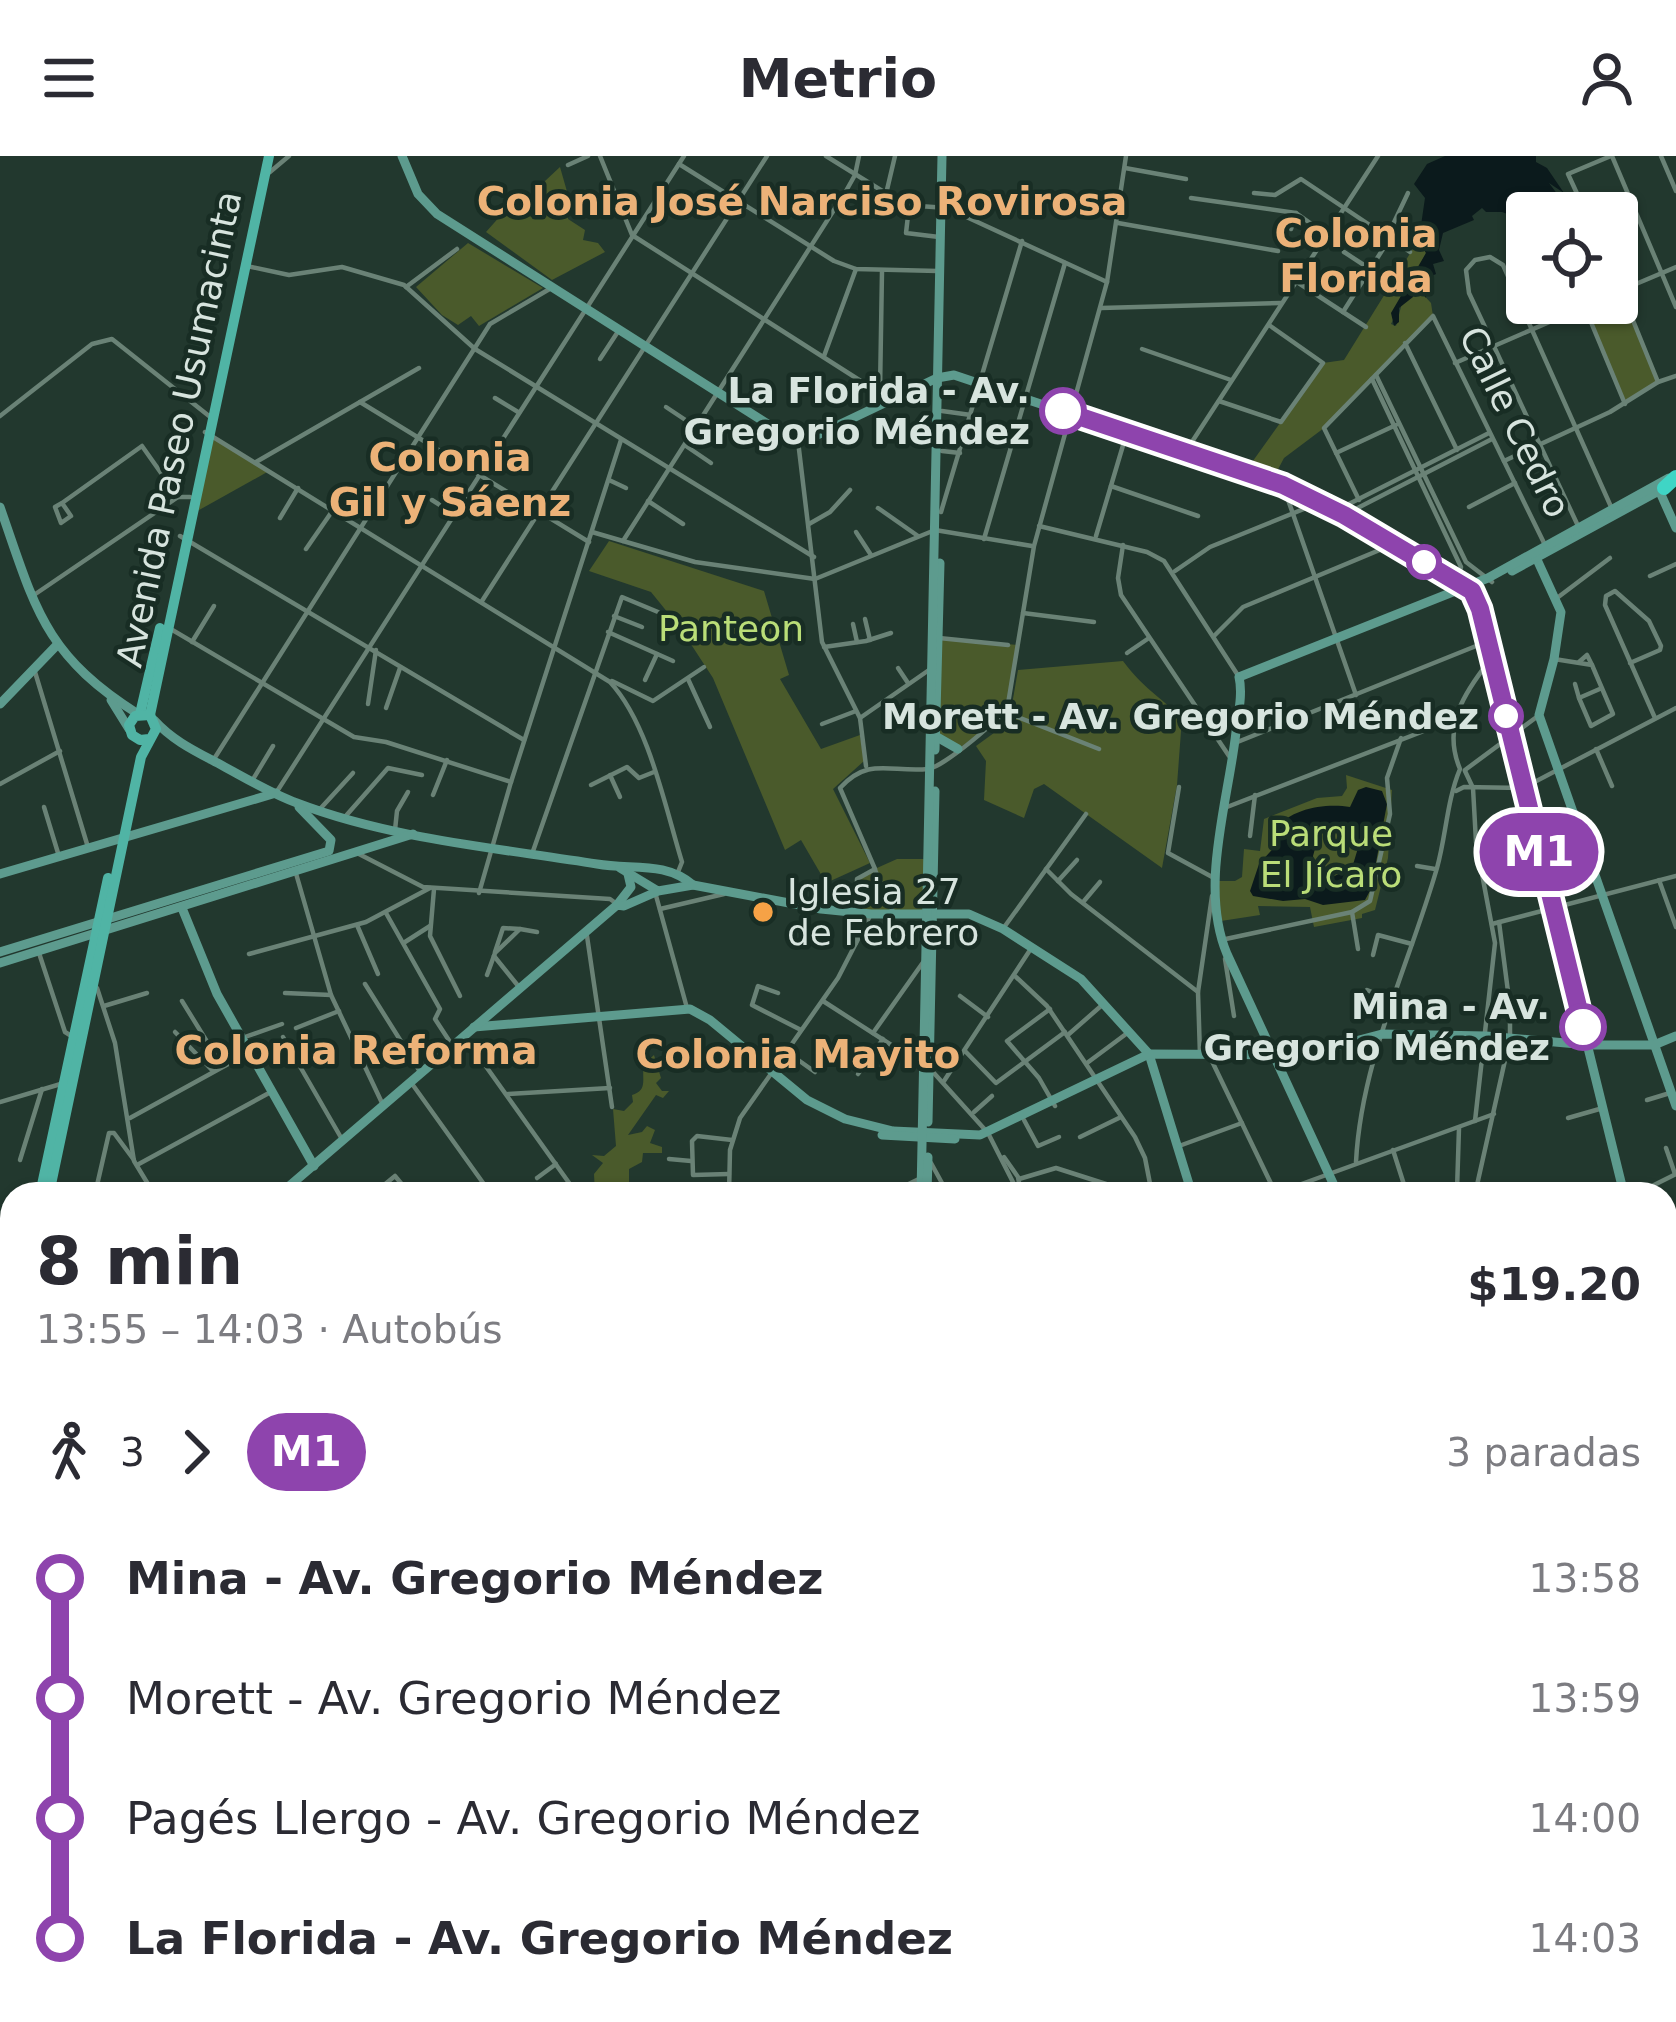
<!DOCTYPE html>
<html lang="es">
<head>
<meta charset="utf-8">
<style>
	:root { --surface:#fff; --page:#f2f2f3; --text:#2b2b33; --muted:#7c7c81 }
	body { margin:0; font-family:"DejaVu Sans",sans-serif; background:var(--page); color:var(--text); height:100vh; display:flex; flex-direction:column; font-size:45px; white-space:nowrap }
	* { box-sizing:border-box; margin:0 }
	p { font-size:39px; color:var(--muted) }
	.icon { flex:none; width:66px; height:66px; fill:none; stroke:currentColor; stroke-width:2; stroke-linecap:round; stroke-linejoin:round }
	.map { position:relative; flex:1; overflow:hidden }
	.details { position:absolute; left:0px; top:1026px; width:1677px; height:840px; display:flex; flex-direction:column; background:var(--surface); border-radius:36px 36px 0 0; box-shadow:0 3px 9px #0004 }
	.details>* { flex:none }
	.badge { padding:0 24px; border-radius:39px; font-size:42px; line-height:78px }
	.buttons { position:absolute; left:1506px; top:36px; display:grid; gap:24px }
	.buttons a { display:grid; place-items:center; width:132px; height:132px; border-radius:12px; background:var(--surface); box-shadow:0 3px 9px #0004; font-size:60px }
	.map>.badge { position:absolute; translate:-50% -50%; box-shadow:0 0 0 6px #fff }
	.legs { display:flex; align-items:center; gap:18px; height:132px; padding:0 36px; font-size:39px }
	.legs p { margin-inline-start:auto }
	.summary { display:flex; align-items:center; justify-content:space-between; height:204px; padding:0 36px }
	h1 { font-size:66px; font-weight:700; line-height:90px }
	ul { padding:0 36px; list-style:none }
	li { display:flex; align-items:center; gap:42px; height:120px; font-size:45px }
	li i { display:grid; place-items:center; width:18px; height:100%; margin:0 15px; background:currentColor }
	li i::after { content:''; width:30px; height:30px; margin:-15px; border:9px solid; border-radius:50%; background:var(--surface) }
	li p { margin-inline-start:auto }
	li:first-child i { background:linear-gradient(#0000 50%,currentColor 0) }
	li:last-child i { background:linear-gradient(currentColor 50%,#0000 0) }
	header { display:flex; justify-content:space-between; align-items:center; height:156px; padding:0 36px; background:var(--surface); font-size:54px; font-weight:700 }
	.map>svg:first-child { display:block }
</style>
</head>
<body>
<header><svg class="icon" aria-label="menu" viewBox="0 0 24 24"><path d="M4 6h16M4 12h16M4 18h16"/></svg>Metrio<svg class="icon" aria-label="person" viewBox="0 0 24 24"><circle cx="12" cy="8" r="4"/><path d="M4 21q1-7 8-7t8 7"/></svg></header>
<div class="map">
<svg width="1676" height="1866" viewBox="0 0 1676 1866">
	<rect width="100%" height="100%" fill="#22382e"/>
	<g fill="#4a5a2b">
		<polygon points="560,11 568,39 568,63 585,74 583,84 598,87 605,96 552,124 486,76 502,58 536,61 545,25"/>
		<polygon points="1419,83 1426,97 1391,168 1396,170 1402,147 1419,134 1431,147 1433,160 1324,272 1284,302 1274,321 1250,309 1323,207 1344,204"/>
		<polygon points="468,87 543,132 479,170 471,160 458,169 442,159 416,131"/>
		<polygon points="1617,125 1658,226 1625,248 1583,147 1617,147"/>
		<polygon points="210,279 269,315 192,358"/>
		<polygon points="609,385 764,435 789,519 780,523 821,593 860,579 864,605 833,633 870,707 826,727 801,684 785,694 713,522 681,473 651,436 589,415"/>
		<path d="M939 482 1019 489C1006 555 1014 553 958 593L936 580Z"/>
		<path d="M1123 505C1143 532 1158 539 1182 562L1177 629 1162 712 1044 628 1034 633 1024 662 984 644 986 605 976 590 1009 566 1018 514Z"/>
		<polygon points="1346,619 1392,634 1388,702 1375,754 1362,758 1362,762 1314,771 1310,751 1258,750 1260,759 1221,765 1218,725 1235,725 1242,721 1244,693 1260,695 1264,663 1317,642 1342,640 1347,632"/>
		<polygon points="897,703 926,703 925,757 871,758 856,787 859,720"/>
		<path d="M654 899 661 922 656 927 662 935H669L663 942 656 939 628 979 642 976 647 970 655 974 650 987 662 991V997H643L642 1006 629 1013V1026L637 1038H595L594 1018 603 1007 592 999 604 1000 616 990 613 953 624 955 633 946 632 939C649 934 641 922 644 908Z"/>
		<polygon points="981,1854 1114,1854 1114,1866 984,1866"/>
	</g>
	<g fill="#0b1a1c" fill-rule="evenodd">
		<polygon points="1445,0 1536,0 1536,6 1547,12 1564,37 1549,27 1558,39 1557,46 1567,57 1527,57 1527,65 1502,56 1486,56 1482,52 1472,60 1474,64 1443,77 1439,94 1444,105 1433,108 1436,118 1427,122 1426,142 1420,134 1413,136 1413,141 1399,152 1399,166 1394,170 1391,157 1426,97 1419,83 1425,42 1414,28 1427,8"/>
		<path d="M1366 631 1382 635 1387 648 1371 733 1365 744 1323 749 1305 743 1283 745 1253 740 1250 735 1259 708 1279 686 1276 673C1291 652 1326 647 1350 651L1358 634ZM1345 670 1357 678 1358 692 1352 712 1330 722 1318 719 1313 700 1319 678Z"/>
	</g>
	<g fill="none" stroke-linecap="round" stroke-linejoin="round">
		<g stroke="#6a8276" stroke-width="4.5">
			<polyline points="600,0 632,79 889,243"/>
			<polyline points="826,0 905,49 947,52 1107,126"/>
			<polyline points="1612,0 1676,151"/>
			<polyline points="1661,0 1676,35"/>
			<polyline points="679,8 834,105 856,113 938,115"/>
			<polyline points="568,9 588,0"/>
			<polyline points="1125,12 1186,23"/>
			<polyline points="270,16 289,0"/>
			<polyline points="1254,37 1275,39 1301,23 1410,96"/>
			<polyline points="886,38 895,0"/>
			<polyline points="1191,42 1296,57 1327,79"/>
			<polyline points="909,51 906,77 939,81"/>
			<polyline points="1586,57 1568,18 1611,0"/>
			<polyline points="1118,67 1278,95"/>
			<polyline points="1291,73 1296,57"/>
			<polyline points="1519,75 1527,78"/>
			<polyline points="1387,81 1408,37"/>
			<polyline points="1344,96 1370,113"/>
			<polyline points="247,110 289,119 342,111 404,129 475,193 814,401"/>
			<polyline points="1617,125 1658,226"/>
			<polyline points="1297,126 1366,171"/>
			<polyline points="406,131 457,93"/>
			<polyline points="1617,136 1676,111"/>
			<polyline points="1583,147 1625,248"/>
			<polyline points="1101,152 1281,147"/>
			<polyline points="1343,156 1390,82"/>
			<polyline points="1405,187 1457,294"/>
			<polyline points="1142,193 1231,224"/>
			<polyline points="824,200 856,113"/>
			<polyline points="600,203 619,174"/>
			<polyline points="1455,207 1593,147"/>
			<polyline points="1376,219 1466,406 1492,426"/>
			<polyline points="1372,223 1461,411 1457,424"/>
			<polyline points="880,235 882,115"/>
			<polyline points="495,242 518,256"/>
			<polyline points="1219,245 1281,266 1323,207 1269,169"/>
			<polyline points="360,246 589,386"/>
			<polyline points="666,251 696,271"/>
			<polyline points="942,255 971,259"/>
			<polyline points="0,260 92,188 112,183 209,260"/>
			<path d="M205 276 610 526C649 568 665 651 682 706L678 716"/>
			<polyline points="798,285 822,486 860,562 866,610"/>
			<polyline points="686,290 711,307"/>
			<polyline points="942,295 960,297"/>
			<polyline points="1186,295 1378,0"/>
			<polyline points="1336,297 1396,269"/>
			<polyline points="1504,305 1610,256 1658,226 1676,220"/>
			<polyline points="256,306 419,212"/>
			<polyline points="609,324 626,332"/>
			<polyline points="1111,330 1198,360"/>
			<polyline points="1285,335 1356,539"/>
			<polyline points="432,344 454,358"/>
			<polyline points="1359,344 1324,272 1433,160 1545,389"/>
			<polyline points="648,345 683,368"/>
			<polyline points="62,347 71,360 61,367 55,351 62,347 142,290 178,341"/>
			<polyline points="1469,351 1515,327"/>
			<polyline points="878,352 918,380"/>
			<polyline points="1339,353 1489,277"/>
			<polyline points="941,356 1022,85"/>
			<polyline points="1344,359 1492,283"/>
			<polyline points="280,362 298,332"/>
			<polyline points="809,368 830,356 850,334"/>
			<polyline points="1039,370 1147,396 1164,405 1239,521"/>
			<polyline points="1579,372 1469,137 1466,114 1475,104 1490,101 1503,109 1612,353"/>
			<polyline points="592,376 695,406 815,423 935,374 1032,390"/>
			<polyline points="856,376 871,399"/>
			<polyline points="180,380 524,584"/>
			<polyline points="1096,380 1127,276"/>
			<polyline points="984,383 1065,107"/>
			<polyline points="623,385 846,35 855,19 859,0"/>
			<polyline points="1123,389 1118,422 1121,439 1229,600"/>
			<polyline points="306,393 333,354"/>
			<polyline points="1175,415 1210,391 1316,348"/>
			<polyline points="1650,420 1676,408"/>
			<polyline points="31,441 178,341 190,341"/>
			<polyline points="1557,442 1610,402"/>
			<polyline points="482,445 767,0"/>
			<polyline points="1023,457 1094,466"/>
			<polyline points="614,460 642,471"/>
			<polyline points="865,463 870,484"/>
			<polyline points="853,468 857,486"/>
			<polyline points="169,472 354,581 386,586 511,626"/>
			<polyline points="608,476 673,505"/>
			<polyline points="1214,480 1243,451 1394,388"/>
			<polyline points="939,482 1008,489"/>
			<polyline points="192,486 214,450"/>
			<polyline points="824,491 866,485 891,477"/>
			<polyline points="1127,497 1149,482"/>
			<polyline points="1554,503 1592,509 1613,558 1591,570 1579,542 1602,532"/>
			<polyline points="1579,506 1587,499 1592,509"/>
			<polyline points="1630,507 1660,494 1661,490 1649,465 1615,435 1606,440 1605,449 1655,562"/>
			<polyline points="898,512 908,527"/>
			<polyline points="35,516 87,688"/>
			<polyline points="688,523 710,571"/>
			<polyline points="645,524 657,498"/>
			<polyline points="612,525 653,545 704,511"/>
			<polyline points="1575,528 1579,542"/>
			<polyline points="368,548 376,494"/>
			<polyline points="386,552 400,512"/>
			<polyline points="1005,556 1099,593"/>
			<polyline points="860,562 929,514"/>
			<polyline points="822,568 856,555"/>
			<polyline points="1235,587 1486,486"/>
			<polyline points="1596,593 1612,630"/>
			<polyline points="214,603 490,168 553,131"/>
			<polyline points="1465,614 1538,560"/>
			<polyline points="1465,615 1473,632 1476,686 1495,787 1475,965"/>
			<polyline points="610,619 620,641"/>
			<polyline points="252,625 273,590"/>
			<polyline points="0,628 60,595"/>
			<polyline points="591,629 627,611 639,622 654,616"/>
			<polyline points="1179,631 1168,697 1214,722"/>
			<polyline points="1456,635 1464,631 1523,632 1676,552"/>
			<polyline points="276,637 684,0"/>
			<polyline points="433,639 447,604"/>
			<polyline points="44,651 58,697"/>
			<polyline points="1227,651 1455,563"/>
			<polyline points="320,653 353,617"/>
			<polyline points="344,662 388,612 422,619"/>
			<polyline points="395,674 397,655 408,636"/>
			<polyline points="1250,680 1255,639"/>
			<polyline points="357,697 423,731 610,743 617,748"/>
			<polyline points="532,698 622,441 658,456"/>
			<polyline points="1417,710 1435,713"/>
			<polyline points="1046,713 1071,738 1198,836 1200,899"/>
			<polyline points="295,714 331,839 383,949"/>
			<polyline points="875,714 894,758"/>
			<polyline points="1659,724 1676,771"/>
			<polyline points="1058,725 1077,704"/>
			<polyline points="434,733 430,780 460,840"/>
			<polyline points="655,736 687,852"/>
			<polyline points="479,737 511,626 621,284"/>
			<polyline points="1084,745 1100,726"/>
			<polyline points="660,753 724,738"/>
			<polyline points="1352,756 1358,793"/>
			<polyline points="386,757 440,853 435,863 452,889"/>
			<polyline points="1492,768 1676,720"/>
			<polyline points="357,769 378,818"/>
			<polyline points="1005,770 1086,658"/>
			<polyline points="587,780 612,951"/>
			<polyline points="1221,784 1352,756 1370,745 1390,658 1387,622 1401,582"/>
			<polyline points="405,786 430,770"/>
			<path d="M856 787 857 723 875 713 840 632C869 600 891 617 928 613 943 611 1002 563 1008 548L1034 390 1107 126 1126 0"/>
			<polyline points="38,794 65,876 73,881"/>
			<polyline points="495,796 503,772 520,773"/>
			<polyline points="249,798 366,766 430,732"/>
			<polyline points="1373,799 1378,779 1412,788"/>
			<polyline points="494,800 519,831"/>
			<polyline points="1225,803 1234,860"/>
			<polyline points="487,819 495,797 520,773 537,776"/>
			<polyline points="1016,821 1047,850 1135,981 1145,1002 1152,1038"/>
			<polyline points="365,828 419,914"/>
			<polyline points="97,832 115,887 134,1005 154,1038"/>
			<polyline points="1367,834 1393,845"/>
			<polyline points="1198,836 1212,740"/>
			<polyline points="285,837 331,839"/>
			<polyline points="778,837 758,830 752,849 801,874"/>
			<polyline points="960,840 988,861"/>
			<polyline points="182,845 222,910"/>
			<polyline points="823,845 924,910"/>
			<polyline points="104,850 147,837"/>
			<polyline points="1050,853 1007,885 1039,922 1055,950"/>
			<polyline points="296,872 339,855"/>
			<polyline points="175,876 212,914"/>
			<polyline points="873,877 924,805"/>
			<polyline points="1069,878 1101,850"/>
			<polyline points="283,881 343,985"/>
			<polyline points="465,881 577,1038"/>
			<polyline points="242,882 282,868"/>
			<polyline points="965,895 996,927 1065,876"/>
			<polyline points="787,896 815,916"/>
			<polyline points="1209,899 1276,1038"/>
			<polyline points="1087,907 1126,878"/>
			<polyline points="933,916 988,977 1019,1038"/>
			<polyline points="858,918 883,883"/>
			<polyline points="410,925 491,1038"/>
			<polyline points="944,925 1032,791"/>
			<polyline points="508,938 610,932"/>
			<polyline points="1647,944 1670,937"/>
			<polyline points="0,946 64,927"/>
			<polyline points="974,956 992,940"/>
			<polyline points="130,962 250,896"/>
			<polyline points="1568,962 1603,952"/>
			<polyline points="1024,964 1038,990 1059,981"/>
			<polyline points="1459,972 1457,1034 1466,1038"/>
			<polyline points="1080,981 1121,961"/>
			<polyline points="1179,990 1242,967"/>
			<polyline points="1666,992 1675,1018"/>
			<polyline points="1393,994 1407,1038"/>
			<polyline points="1004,1001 1018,1021 1021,1038"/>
			<polyline points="669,1003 691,1005"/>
			<polyline points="20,1004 42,933"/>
			<path d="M1356 1006C1361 905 1409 809 1437 712 1446 680 1447 644 1460 613 1442 570 1464 537 1490 504"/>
			<polyline points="931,1007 948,1038"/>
			<polyline points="137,1009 269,937"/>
			<polyline points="729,1018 693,1019 692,985 697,980 732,984"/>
			<polyline points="537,1022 556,1008"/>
			<polyline points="1019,1023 1056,1012 1131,1036 1151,1034"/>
			<polyline points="95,1038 109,977 114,977 134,1004"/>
			<polyline points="373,1038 395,1020 410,1038"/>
			<polyline points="707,1038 729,1035"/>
			<polyline points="729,1038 730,994 740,962 838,822 870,760"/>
			<polyline points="888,1038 921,1022"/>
			<polyline points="1274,1038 1494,958"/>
			<polyline points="1475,1038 1510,882 1510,851 1499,766"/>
			<polyline points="1636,1038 1676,1018"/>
			<polyline points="1665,1183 1676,1177"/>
			<polyline points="0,1315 12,1318"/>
			<polyline points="1665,1390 1676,1417"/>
			<polyline points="0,1404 12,1405"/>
			<polyline points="0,1463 12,1472"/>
			<polyline points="0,1493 12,1504"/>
			<polyline points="1665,1502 1676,1501"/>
			<polyline points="0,1553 12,1565"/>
			<polyline points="4,1656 12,1644"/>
			<polyline points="1665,1696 1676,1692"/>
			<polyline points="592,1862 615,1854"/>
			<polyline points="591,1866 594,1854"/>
			<polyline points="686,1866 721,1854"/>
			<polyline points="793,1866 826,1854"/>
			<polyline points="1141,1866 1142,1854"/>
			<polyline points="1180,1866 1181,1854"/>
			<polyline points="1220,1866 1220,1854"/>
			<polyline points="1257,1866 1258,1854"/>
			<polyline points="1296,1866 1297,1854"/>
		</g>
		<g stroke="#5d9b8e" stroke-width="9">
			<polyline points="402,0 418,38 437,58 793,284 807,284 937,222 954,219 1283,329 1344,359 1457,424 1472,435 1480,453 1624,1038"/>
			<polyline points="1659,334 1676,372"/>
			<path d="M0 351C35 451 43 498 138 558"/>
			<polyline points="1534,397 1561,456 1554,503 1539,559 1676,950"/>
			<polyline points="1512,415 1666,331"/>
			<polyline points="111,544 129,573"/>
			<polyline points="0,548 56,490"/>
			<path d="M154 564C174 586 197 596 223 610 247 623 272 638 297 647 391 683 498 692 597 708 632 714 665 705 693 729"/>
			<polyline points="937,581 958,593"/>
			<polyline points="935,594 940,407"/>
			<polyline points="620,712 658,735 693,729 821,753 871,758 969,758 1003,773 1081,823 1149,898 1192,1038"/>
			<polyline points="0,718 276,637"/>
			<polyline points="617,749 631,731 628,718"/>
			<polyline points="182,752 217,838 314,1010"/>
			<polyline points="0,796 329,695 331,684 299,651"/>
			<polyline points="0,807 413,678"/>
			<polyline points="474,871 690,853 710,864 807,944 845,963 893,975 980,979 1149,898 1302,899 1382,878 1486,880 1588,889 1654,889 1676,880"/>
			<polyline points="928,966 935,635"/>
			<polyline points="882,979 955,983"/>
			<polyline points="280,1038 617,749 624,750 656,736"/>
			<polyline points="921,1038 942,0"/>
			<polyline points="927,1038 928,1001"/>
			<path d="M1338 1038 1227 798C1199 731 1228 647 1236 576 1238 558 1243 538 1239 521L1488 422 1669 322"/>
			<polyline points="0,1125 9,1150"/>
			<polyline points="1665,1214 1676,1254"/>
			<polyline points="1665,1276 1676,1272"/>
			<polyline points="1665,1344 1676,1339"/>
			<polyline points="1665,1354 1676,1349"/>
			<polyline points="1665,1460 1676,1459"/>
			<polyline points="1665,1520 1676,1519"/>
			<polyline points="1665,1647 1676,1646"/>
			<polyline points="0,1803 12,1801"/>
			<polyline points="1665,1806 1676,1807"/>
			<polyline points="0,1810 12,1809"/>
			<polyline points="977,1854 980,1866"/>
			<polyline points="1313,1854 1314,1866"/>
			<polyline points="507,1866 508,1854"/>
			<polyline points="844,1866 865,1854"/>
			<polyline points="893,1866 914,1854"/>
		</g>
		<g stroke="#50b4a5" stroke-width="10">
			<polyline points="140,558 160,472"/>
			<polyline points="150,559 269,0"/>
			<polyline points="40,1038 108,722"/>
			<polyline points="49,1038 141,601 156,573 150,559 135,560 129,569 132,579 140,584 149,583"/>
			<polyline points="0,1159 12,1149"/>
			<polyline points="0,1206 12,1206"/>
			<polyline points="0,1257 12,1221"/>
			<polyline points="1665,1816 1676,1817"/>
			<polyline points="1665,1824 1676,1824"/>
			<polyline points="1330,1866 1336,1854"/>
			<polyline points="1339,1866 1346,1854"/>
		</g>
		<polyline stroke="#3fd5c5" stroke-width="14" points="1664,332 1676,321"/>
	</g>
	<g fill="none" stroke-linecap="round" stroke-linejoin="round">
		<defs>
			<polyline id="line-1" points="1063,255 1283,329 1344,359 1472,435 1480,453 1583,871"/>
		</defs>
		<use href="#line-1" stroke="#fff" stroke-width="27"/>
		<use href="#line-1" stroke="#8e44ad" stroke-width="18"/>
	</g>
	<g fill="#fff" stroke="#8e44ad" stroke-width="6">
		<circle cx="1063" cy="255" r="21"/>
		<circle cx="1424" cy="406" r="15"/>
		<circle cx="1506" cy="560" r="15"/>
		<circle cx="1583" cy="871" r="21"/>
	</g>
	<circle fill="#f6a246" stroke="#182d24" stroke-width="4.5" cx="763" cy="756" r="12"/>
	<g text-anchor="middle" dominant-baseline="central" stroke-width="9" stroke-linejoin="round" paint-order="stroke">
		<g font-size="36" font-weight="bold" fill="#d7e4de" stroke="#182d24" text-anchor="end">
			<text x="1030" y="234">La Florida - Av.<tspan x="1030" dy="41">Gregorio Méndez</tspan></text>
			<text x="1479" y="560">Morett - Av. Gregorio Méndez</text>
			<text x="1550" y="850">Mina - Av.<tspan x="1550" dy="41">Gregorio Méndez</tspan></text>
		</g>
		<g font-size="36" fill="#d7e4de" stroke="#182d24">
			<text transform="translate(1515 266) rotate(64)">Calle Cedro</text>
			<text transform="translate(179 273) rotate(-78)">Avenida Paseo Usumacinta</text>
		</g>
		<g font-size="36" fill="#badd78" stroke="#182d24">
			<text x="731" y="472">Panteon</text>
			<text x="1331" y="677">Parque<tspan x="1331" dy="41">El Jícaro</tspan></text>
		</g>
		<g font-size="36" fill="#d7e4de" stroke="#182d24" text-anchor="start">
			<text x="787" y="735">Iglesia 27<tspan x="787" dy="41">de Febrero</tspan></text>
		</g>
		<g font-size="39" font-weight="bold" fill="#ecb278" stroke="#182d24">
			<text x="802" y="45">Colonia José Narciso Rovirosa</text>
			<text x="1356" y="77">Colonia<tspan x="1356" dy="45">Florida</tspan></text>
			<text x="450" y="301">Colonia<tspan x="450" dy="45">Gil y Sáenz</tspan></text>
			<text x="356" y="894">Colonia Reforma</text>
			<text x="798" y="898">Colonia Mayito</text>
		</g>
	</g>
</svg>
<div class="buttons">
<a><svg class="icon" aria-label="locate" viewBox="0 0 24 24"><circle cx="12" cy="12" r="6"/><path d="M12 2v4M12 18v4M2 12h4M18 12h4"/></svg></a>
</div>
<b class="badge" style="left:1539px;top:696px;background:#8e44ad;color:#fff">M1</b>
<section class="details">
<div class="summary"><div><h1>8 min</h1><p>13:55 – 14:03 · Autobús</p></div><b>$19.20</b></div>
<div class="legs"><svg class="icon" aria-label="walk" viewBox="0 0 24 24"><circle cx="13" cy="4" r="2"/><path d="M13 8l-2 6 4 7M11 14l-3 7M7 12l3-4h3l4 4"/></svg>3<svg class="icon" aria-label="forward" viewBox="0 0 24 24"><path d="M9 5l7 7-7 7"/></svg><b class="badge" style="background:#8e44ad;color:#fff">M1</b><p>3 paradas</p></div>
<ul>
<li><i style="color:#8e44ad"></i><b>Mina - Av. Gregorio Méndez</b><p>13:58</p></li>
<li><i style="color:#8e44ad"></i><span>Morett - Av. Gregorio Méndez</span><p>13:59</p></li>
<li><i style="color:#8e44ad"></i><span>Pagés Llergo - Av. Gregorio Méndez</span><p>14:00</p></li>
<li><i style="color:#8e44ad"></i><b>La Florida - Av. Gregorio Méndez</b><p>14:03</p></li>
</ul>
</section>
</div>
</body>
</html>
